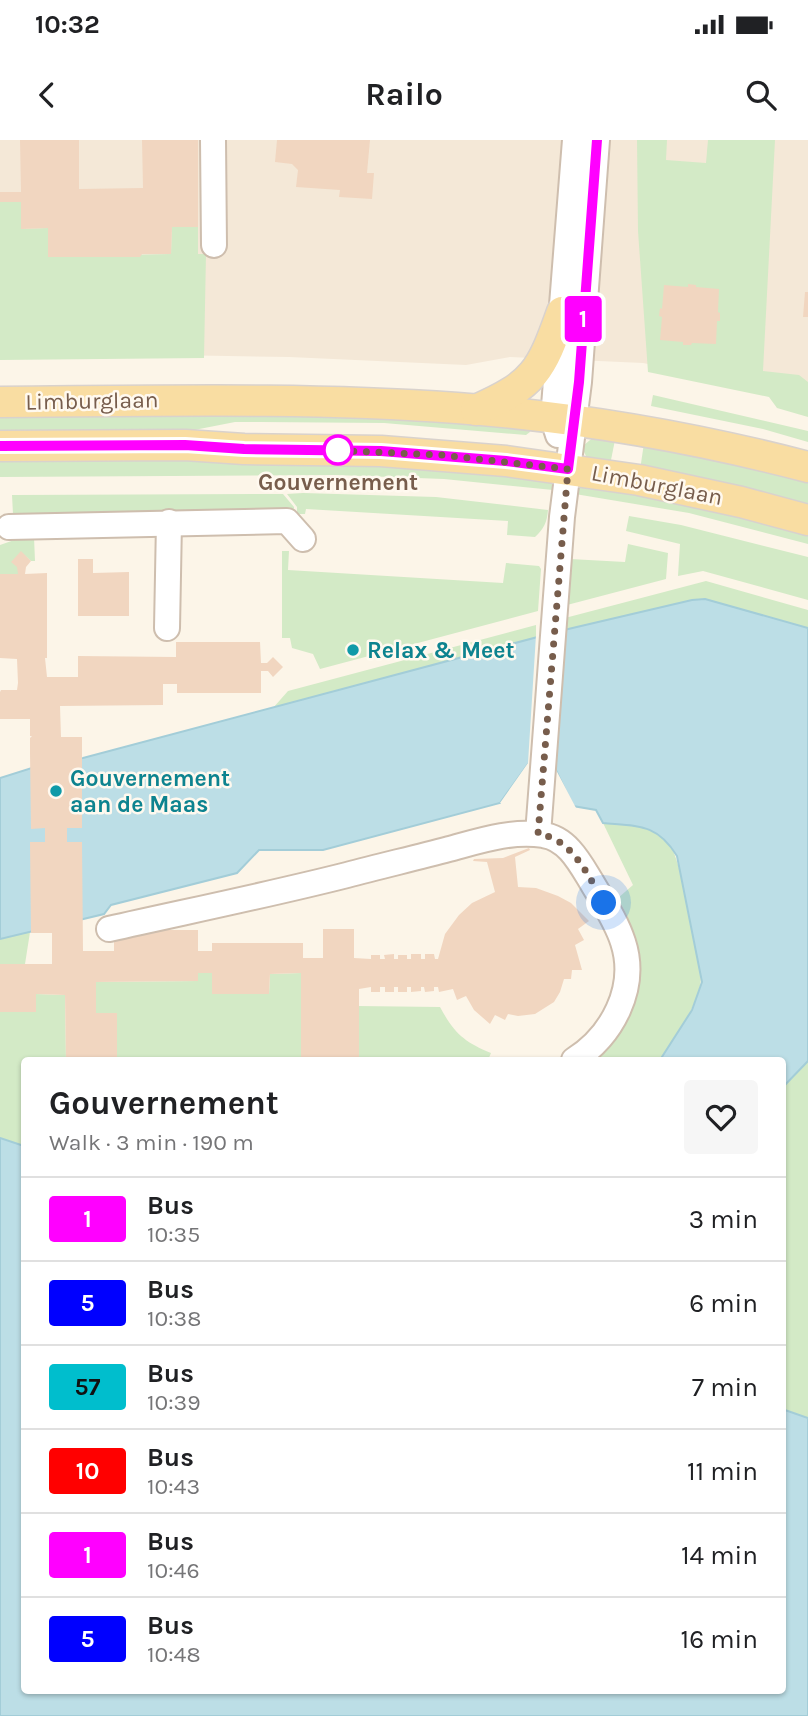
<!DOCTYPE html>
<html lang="en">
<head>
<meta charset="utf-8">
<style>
	:root { --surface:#fff; --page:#f6f6f6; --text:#202124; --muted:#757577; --line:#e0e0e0 }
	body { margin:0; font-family:Karla,sans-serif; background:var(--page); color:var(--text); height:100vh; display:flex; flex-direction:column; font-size:26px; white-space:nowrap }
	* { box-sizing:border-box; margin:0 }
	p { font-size:23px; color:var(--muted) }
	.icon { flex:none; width:38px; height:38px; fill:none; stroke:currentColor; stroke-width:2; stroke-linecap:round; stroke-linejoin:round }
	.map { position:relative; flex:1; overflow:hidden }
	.details { position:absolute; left:21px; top:917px; width:765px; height:637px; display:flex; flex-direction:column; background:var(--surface); border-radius:7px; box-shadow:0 2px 5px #0004 }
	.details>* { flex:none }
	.badge { padding:0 14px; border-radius:5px; font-size:24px; line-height:46px }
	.you { position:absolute; width:35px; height:35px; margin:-18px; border:5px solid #fff; border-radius:50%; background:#1a73e8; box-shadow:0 0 0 10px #1a73e833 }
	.map>.badge { position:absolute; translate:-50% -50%; box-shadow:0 0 0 4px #fff }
	.round { display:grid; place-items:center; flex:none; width:74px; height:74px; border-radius:7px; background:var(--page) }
	.overview { display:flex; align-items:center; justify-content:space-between; height:119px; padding:0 28px }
	h1 { font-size:33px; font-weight:700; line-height:52px }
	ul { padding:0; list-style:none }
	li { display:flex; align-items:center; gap:21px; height:84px; padding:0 28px; border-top:2px solid var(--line) }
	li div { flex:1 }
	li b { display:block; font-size:26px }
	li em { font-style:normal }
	li .badge { min-width:77px; font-weight:700; text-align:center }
	.status { display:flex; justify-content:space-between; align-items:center; height:49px; padding:0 35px; background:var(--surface); direction:ltr }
	.status svg { height:19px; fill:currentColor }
	header { display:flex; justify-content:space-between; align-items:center; height:91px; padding:0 28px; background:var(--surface); font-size:32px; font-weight:700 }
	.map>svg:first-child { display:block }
</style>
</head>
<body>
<div class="status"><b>10:32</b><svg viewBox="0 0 49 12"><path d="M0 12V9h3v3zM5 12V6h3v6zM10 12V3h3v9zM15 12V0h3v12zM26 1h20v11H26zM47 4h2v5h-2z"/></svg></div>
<header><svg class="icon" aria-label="back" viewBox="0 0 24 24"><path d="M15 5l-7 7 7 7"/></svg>Railo<svg class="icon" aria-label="search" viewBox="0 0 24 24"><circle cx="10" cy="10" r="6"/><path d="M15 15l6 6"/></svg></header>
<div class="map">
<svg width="808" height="1576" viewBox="0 0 808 1576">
	<rect width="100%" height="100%" fill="#fcf5e8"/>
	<polygon fill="#f4e8d7" points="0,0 808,0 808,256 643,223 510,217 466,225 289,217 0,212"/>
	<g fill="#d3eac6">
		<polygon points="637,0 667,0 666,20 706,23 708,0 775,0 763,231 799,235 808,242 808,277 777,268 769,257 648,232 638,91"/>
		<polygon points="0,62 21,62 21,89 48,88 48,117 171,114 172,87 198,87 198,114 206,114 204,218 0,220"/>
		<polygon points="653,255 808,291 808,302 763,289 651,266"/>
		<polygon points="384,275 529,289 530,292 526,295 384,283 260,282 235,282 184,292 0,294 0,276"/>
		<polygon points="595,296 615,300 610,325 587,318 584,312 584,305"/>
		<polygon points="644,303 808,339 808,371 640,330"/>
		<polygon points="335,317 545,336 552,343 553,350 444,339 335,335 0,337 0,319"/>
		<polygon points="583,342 808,385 808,404 689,373 575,354"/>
		<path d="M303 353 436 357 548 370C547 382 544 389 535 397L507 395 508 381 306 369 305 374H297V367L287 354Z"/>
		<polygon points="283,354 294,367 294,374 191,374 190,370 152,370 150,374 13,374 12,355"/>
		<polygon points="629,376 681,385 808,417 808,460 703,431 678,436 680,404 626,391"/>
		<polygon points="34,397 35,421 31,421 21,412 18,434 0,434 0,405 20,398"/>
		<polygon points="628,404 668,413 666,439 567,465 570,419 625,422"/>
		<polygon points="282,411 289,411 288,430 503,443 506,423 539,426 541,429 538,471 320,529 313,514 292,508 290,498 282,498"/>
		<polygon points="706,441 808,470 808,488 705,459 692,460 564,490 565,478"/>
		<polygon points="536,485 536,499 273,568 288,551"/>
		<path d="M603 683C624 685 653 683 668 701 680 715 705 829 700 846 693 874 675 896 660 920H595L615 898 626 780 628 778 618 758 633 745Z"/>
		<polygon points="30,792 25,824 0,824 0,799"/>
		<polygon points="198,833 212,833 213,854 269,854 270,834 301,833 301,920 117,920 117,873 96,873 96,842 198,841"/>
		<polygon points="36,854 65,855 66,920 24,920 24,1006 0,998 0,872 35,872"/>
		<path d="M358 866 440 867C454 893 464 902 491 913L488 920H359Z"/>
		<polygon points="808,921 808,1278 782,1269 782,948"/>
	</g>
	<g fill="#bcdee6" stroke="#a3cdd8" stroke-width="2">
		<path d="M705 459 808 488V921L782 948V920H660L692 870 702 842 677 716C657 683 637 686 603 683L596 670 573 666 554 626 528 624 500 663 323 710H259L237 733 111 765 104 774 0 799V638L54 621 83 618 564 490 692 460Z"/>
		<polygon points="0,998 24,1006 24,1550 782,1550 782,1269 808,1278 808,1576 0,1576"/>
	</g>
	<polygon fill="#fcf5e8" points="565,487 554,626 576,668 570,668 552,629 529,627 504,663 500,663 528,623 536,495"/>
	<g fill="#f1d6c0">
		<polygon points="20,0 79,0 79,49 143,48 142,0 198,0 198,87 172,87 171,114 142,114 140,117 48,117 48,88 21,89 21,62 0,62 0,52 21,52"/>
		<polygon points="277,0 370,0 367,33 374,33 372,59 339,57 340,50 296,47 298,30 292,24 275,22"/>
		<polygon points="688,144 696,145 696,147 719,149 718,172 720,173 720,181 717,181 716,204 692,203 691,205 683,205 683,202 660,200 662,177 659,176 660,168 662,169 664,145 688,147"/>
		<polygon points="805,152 808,152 808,177 803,177"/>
		<polygon points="21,411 31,421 26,427 25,434 47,433 47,518 45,518 47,537 78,537 78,516 176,517 176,502 260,502 261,523 267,523 273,517 283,527 273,537 268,531 261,531 261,553 177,553 177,544 163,544 163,565 60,566 61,597 82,597 82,688 67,688 67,702 82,702 83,811 114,811 114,790 198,790 198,811 212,811 212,803 303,803 303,818 323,818 323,789 354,789 354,818 371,819 371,815 380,815 380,819 385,819 384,815 394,814 394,819 398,819 398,815 407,815 407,819 411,819 411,814 421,814 421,819 425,819 425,814 434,814 435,819 438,819 445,794 459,775 472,763 495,752 487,722 473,721 474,719 503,718 529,708 530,710 515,717 518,747 536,748 558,756 571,763 589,781 578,789 584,800 575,805 582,830 572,830 571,839 564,839 560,852 554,862 535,874 518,876 508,874 505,880 495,875 490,884 474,870 466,856 457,860 453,849 439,852 438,847 434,847 434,851 425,852 424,847 421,847 421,851 411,852 411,847 407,847 407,852 398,852 398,847 394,847 394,852 385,852 385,847 380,847 380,852 371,852 371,847 359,849 359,920 301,920 301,833 270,834 269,854 212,854 212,833 198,833 198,841 96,842 96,873 117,873 117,920 66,920 65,855 36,854 36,872 0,872 0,824 52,824 52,793 31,793 30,702 45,702 45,688 31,689 30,613 30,598 32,596 30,596 30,579 0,579 0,552 1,550 17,550 18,543 17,519 0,518 0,434 18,434 17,427 11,422"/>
		<polygon points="78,419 93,419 93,433 129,432 129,476 78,476"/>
	</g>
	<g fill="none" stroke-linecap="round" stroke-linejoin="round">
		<defs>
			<g id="minor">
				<polyline points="213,0 214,105"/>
				<polyline points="558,295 553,279 575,0"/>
				<polyline points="9,387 287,381 303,399"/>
				<polyline points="167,488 169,382"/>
				<polyline points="538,694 562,377 579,242 597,0"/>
				<path d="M109 789C189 771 268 755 347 735 381 726 415 718 449 709 479 701 511 690 543 695 567 698 580 723 591 741 602 760 616 780 623 802 638 848 612 896 574 920"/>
			</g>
			<g id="major">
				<path d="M0 262C152 261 305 257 457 268 576 277 693 297 808 327"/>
				<path d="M476 270C535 244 541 231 562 172"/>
				<polyline points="0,306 185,305 244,309 381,311 506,321 639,340 741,362 808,380"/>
			</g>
		</defs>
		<use href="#minor" stroke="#cebeae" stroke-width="28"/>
		<use href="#major" stroke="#d9d2cd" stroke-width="33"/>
		<use href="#minor" stroke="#fff" stroke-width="24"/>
		<use href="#major" stroke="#f9dda2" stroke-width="30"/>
	</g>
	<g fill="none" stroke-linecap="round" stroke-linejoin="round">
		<defs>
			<polyline id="line" points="0,306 185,305 244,309 381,311 506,321 568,329 579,242 597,0"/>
		</defs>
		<use href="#line" stroke="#fff" stroke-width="16"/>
		<use href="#line" stroke="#f0f" stroke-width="10"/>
		<path stroke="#775d4c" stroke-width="7" stroke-dasharray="0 12.6" d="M338 310H327L441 315 568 329 538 694C572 698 589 737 604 763"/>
	</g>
	<circle fill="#fff" stroke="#f0f" stroke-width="3.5" cx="338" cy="310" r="14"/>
	<g fill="#0f9aa8" stroke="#fff9ef" stroke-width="2.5">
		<circle cx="353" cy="510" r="7"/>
		<circle cx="56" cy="651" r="7"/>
	</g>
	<g text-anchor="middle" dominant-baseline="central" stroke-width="5" stroke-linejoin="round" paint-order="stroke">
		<g font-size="23" fill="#775d4c" stroke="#fff9ef">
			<text transform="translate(92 261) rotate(-1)">Limburglaan</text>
			<text transform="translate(657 345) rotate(11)">Limburglaan</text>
		</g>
		<g font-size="23" font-weight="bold" fill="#775d4c" stroke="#fff9ef">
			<text x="338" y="342">Gouvernement</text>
		</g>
		<g font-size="23" font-weight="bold" fill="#0d838f" stroke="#fff9ef" text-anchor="start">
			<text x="367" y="510">Relax &amp; Meet</text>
			<text x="70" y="638">Gouvernement<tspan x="70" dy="26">aan de Maas</tspan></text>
		</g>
	</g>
</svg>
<div class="you" style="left:604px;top:763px"></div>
<b class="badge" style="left:583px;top:179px;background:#f0f;color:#fff">1</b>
<section class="details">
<div class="overview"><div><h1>Gouvernement</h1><p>Walk · 3 min · 190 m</p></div><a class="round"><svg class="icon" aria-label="heart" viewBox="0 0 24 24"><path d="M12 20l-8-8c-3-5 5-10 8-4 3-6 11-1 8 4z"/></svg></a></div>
<ul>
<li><span class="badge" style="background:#f0f;color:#fff">1</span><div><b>Bus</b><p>10:35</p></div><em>3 min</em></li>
<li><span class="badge" style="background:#00f;color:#fff">5</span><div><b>Bus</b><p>10:38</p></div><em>6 min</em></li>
<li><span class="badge" style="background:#00becd;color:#111">57</span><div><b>Bus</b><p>10:39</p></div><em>7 min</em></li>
<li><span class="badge" style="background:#f00;color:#fff">10</span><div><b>Bus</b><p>10:43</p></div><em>11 min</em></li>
<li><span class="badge" style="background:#f0f;color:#fff">1</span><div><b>Bus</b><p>10:46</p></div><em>14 min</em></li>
<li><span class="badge" style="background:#00f;color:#fff">5</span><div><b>Bus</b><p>10:48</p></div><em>16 min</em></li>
</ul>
</section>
</div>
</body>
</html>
